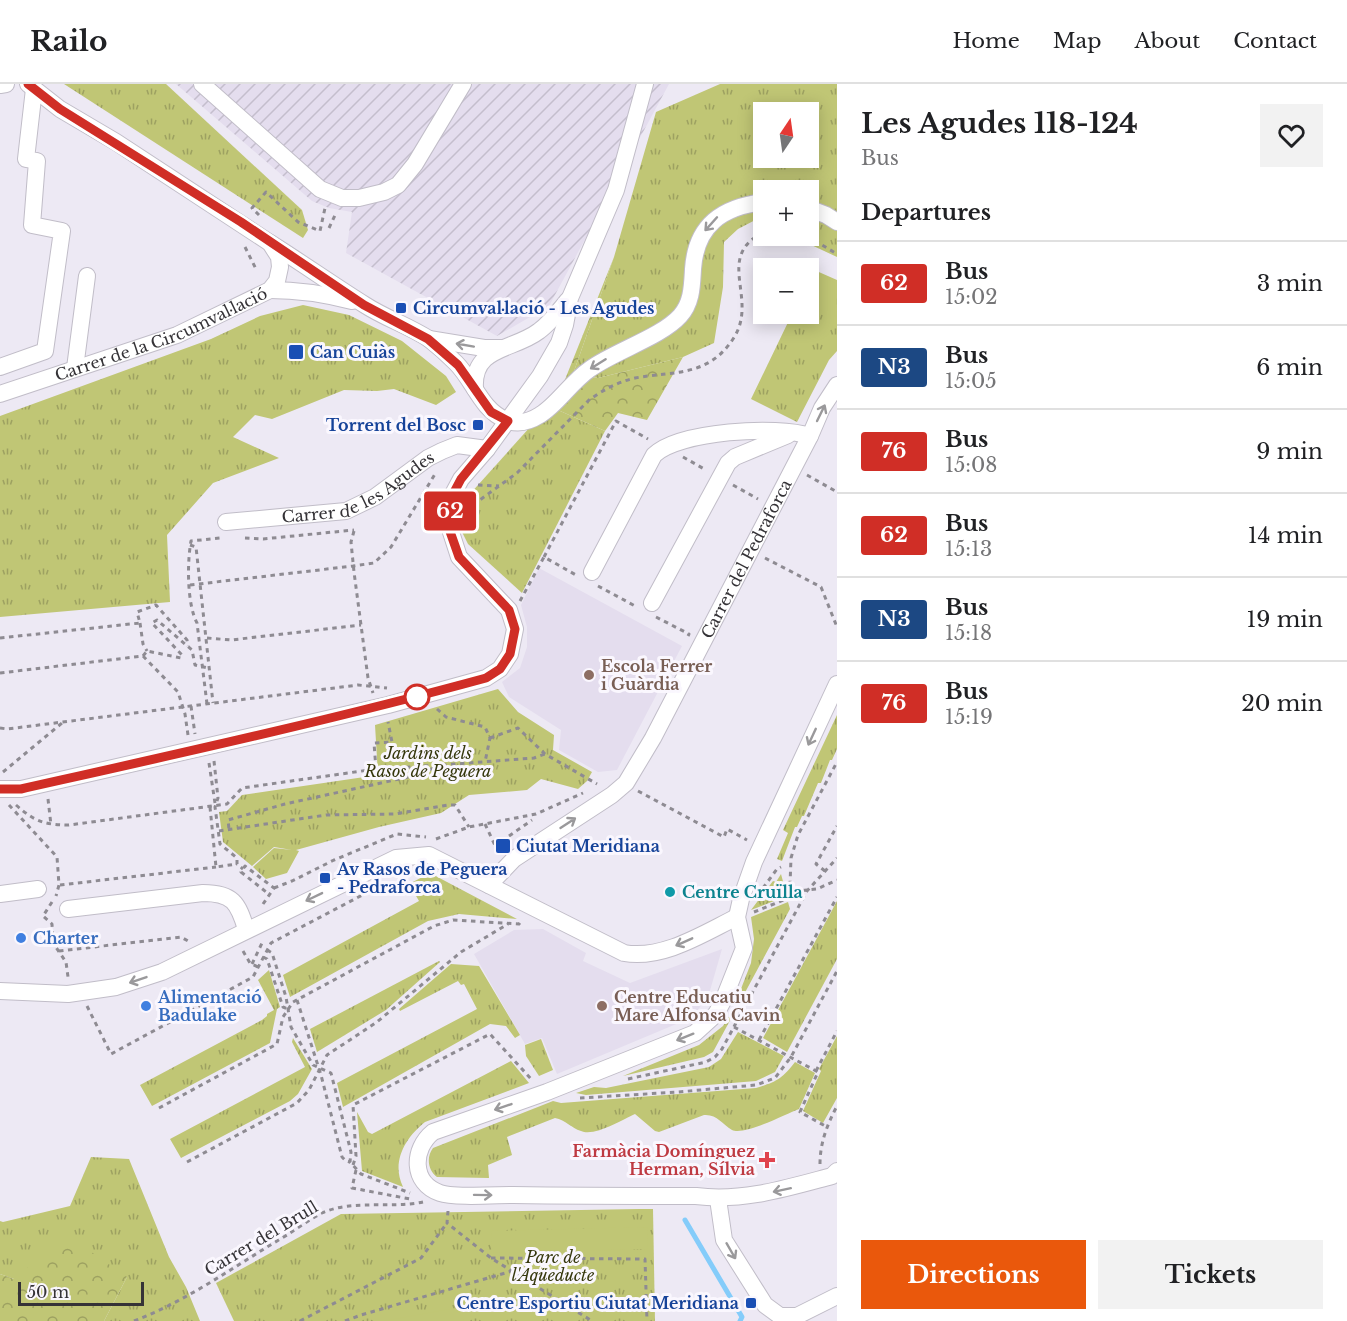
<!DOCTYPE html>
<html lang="en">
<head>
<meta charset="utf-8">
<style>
	:root { --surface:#fff; --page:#f2f2f2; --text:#202124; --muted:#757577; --line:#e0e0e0; --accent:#ea580c }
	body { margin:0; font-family:"Libre Baskerville",serif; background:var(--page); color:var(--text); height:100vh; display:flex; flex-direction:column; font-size:22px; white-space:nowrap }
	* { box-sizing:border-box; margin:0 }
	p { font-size:20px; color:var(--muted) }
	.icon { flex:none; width:33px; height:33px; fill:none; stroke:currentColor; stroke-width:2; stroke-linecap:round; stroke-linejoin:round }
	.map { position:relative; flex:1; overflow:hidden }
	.drawer { display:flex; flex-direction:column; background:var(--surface); width:510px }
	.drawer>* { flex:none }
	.badge { padding:0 12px; border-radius:4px; font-size:21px; line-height:39px }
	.needle { width:39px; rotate:13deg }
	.buttons { position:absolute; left:753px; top:18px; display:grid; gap:12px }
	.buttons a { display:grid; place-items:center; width:66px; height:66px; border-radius:0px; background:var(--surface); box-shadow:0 3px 15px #0003; font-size:30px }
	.scale { position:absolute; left:18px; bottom:15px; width:126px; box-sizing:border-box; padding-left:6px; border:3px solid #353337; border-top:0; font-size:16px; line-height:21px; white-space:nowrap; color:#353337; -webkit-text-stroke:4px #faf7fe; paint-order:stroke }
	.map>.badge { position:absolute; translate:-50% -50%; box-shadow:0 0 0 3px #fff }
	h2 { padding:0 24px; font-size:22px; line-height:54px }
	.round { display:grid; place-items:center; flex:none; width:63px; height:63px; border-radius:0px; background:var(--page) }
	.head { display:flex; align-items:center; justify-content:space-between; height:102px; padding:0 24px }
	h1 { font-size:28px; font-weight:800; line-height:45px }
	.cta { display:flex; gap:12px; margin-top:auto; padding:12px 24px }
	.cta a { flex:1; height:69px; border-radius:0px; background:var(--accent); color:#fff; font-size:24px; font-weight:800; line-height:69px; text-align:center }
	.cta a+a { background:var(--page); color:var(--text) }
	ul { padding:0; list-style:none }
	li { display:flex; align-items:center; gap:18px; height:84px; padding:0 24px; border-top:2px solid var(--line) }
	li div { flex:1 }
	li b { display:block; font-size:22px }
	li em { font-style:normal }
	li .badge { min-width:66px; font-weight:700; text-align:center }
	header { display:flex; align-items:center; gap:36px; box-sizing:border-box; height:84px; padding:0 30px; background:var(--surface); border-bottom:2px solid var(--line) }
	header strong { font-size:28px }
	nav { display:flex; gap:33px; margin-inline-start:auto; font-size:21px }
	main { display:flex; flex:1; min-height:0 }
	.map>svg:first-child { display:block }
</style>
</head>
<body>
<header>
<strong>Railo</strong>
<nav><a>Home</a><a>Map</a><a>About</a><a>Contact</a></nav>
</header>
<main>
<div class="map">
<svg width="837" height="1237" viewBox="0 0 837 1237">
	<defs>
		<pattern id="industrial-furrows" width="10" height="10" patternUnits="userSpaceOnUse" patternTransform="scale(1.5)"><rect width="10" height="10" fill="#e4ddee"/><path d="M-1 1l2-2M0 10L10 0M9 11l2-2" fill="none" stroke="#c4becd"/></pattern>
		<pattern id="grass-tufts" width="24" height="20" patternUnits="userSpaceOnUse" patternTransform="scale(1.5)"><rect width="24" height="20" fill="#c0c675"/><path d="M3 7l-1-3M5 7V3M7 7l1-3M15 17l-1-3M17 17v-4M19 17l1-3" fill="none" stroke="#9da161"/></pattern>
		<pattern id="forest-crowns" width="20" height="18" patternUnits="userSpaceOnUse" patternTransform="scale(1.5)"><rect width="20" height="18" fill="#c0c675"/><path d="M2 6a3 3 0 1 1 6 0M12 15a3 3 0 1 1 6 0" fill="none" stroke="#9da161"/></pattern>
	</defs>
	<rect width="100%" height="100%" fill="#ede9f4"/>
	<g fill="#e4ddee">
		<polygon points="539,484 682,562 617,686 598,688 559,666 561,646 509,613 502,598 520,584 527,563 527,543 521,521"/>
		<polygon points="543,845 586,869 583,877 630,899 722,865 709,910 693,933 557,990 542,954 525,960 474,870 514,846"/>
	</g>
	<polygon fill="url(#industrial-furrows)" points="176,0 669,0 549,222 497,252 346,169 352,128 329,124 312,117"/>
	<g fill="url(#grass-tufts)" fill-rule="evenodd">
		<polygon points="64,0 166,0 302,126 308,146 303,154"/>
		<path d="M720 0H837V173L792 152H808V106H764L763 132 738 145 724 158 723 203 714 259 683 273 598 294 573 290 614 173 656 28ZM764 28H808V74H764Z"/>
		<polygon points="812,185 837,196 837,267 829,276 797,338 751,315 792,230 808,230 809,193"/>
		<polygon points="303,221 349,231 402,257 446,292 456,308 436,321 394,305 377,307 344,306 272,335 255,331 233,353 279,374 213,399 167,451 170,518 0,533 0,332 211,255 260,232"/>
		<polygon points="549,322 605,347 522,509 468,460 461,446 469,411"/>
		<polygon points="498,605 518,628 554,651 553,666 592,688 587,697 578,705 541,695 527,706 469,711 441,729 379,743 296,766 299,767 287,789 266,795 253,783 274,764 292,766 274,763 252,782 223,758 219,728 227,727 242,711 378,691 375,641"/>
		<polygon points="837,631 837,665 832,676 830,676 821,699 818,699 804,732 802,732 797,743 795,743 782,777 777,775 788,749 783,746"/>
		<polygon points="430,789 517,835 459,830 428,837 290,913 283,891 419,817 409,800"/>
		<polygon points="781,790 787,812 751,826 773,797 776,798"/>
		<polygon points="837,817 837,875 787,968 763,954"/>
		<polygon points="788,818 790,825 713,968 704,973 623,992 699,961 723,942 732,928 751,879 754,855 751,833"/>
		<polygon points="439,877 440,878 386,926 317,968 310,945"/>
		<polygon points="451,880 479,882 520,951 515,954 506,942 490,940 343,1023 337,999 477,925 464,900 461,901 458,897 400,927 399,925"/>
		<polygon points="269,886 280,923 277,925 270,959 152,1022 140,1001 262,936 267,932 267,930 274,926 258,896"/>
		<polygon points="738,948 784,972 775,988 756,997 586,1011 576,1009 594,1003 606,1004 709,983 721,975"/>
		<polygon points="837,952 837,1014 823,1039 803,1027 821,987 819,985"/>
		<polygon points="293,954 312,985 298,1010 290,1017 181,1074 170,1055 305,983 292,958"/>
		<polygon points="541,955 553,986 539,992 526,972 525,961"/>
		<path d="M511 977 529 999 425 1038C405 1054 391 1078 403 1103L362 1087 357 1028 368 1048 372 1050Z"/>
		<path d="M795 978 815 989 799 1025C786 1030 744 1052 732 1046 722 1040 717 1030 704 1031L659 1048 655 1047 635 1030C622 1036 594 1053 581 1047 571 1044 566 1036 555 1034L507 1053 512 1071 488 1081 489 1094 437 1093C428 1087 426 1073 433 1064L553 1017 561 1019 756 1004C776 998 782 995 795 978Z"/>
		<polygon points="91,1073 129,1075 169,1173 186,1203 200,1237 104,1237 127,1193 14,1195 0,1190 0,1137 3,1138 70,1122"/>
		<polygon points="639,1125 653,1125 655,1237 234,1237 216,1199 341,1130"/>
	</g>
	<g fill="url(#forest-crowns)">
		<polygon points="614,173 573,290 598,294 683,273 647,336 618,329 605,347 549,322 560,308"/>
		<polygon points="67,1151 127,1193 104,1237 0,1237 0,1190 14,1195"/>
	</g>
	<g fill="#c0c675">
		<polygon points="816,189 837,200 836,234 809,220 809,204"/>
		<polygon points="647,1143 648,1165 492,1169 491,1147"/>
		<polygon points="461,1223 464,1237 384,1237"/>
	</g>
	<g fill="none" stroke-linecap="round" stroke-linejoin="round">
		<polyline stroke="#84ccfa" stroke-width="5" points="685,1136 742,1233 740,1237"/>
		<defs>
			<g id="minor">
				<polyline points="202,0 320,105 342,114 359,114 384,108 398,101 415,80 463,0"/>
				<polyline points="0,1 6,0"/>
				<polyline points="808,124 826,131 837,138"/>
				<path d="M270 159C302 179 333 201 365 221 385 234 409 242 429 255 438 262 448 271 456 279 474 297 481 326 506 336 518 341 529 338 540 331 557 321 571 298 590 285 615 267 661 253 680 232 692 219 692 202 693 185 696 141 722 123 764 118"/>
				<path d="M270 206C299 206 325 210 352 217"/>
				<polyline points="429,255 484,264 501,264"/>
				<polyline points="0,283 45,267 62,147 32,141 37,77 26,75 34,5"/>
				<polyline points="75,284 87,192"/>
				<path d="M475 305C472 262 513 267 539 247 550 239 559 227 568 216"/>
				<path id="s1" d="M0 310 177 251 270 206 277 197 280 183 279 173 270 159 116 58 60 25 28 0"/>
				<path id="s2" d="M226 438 346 427 375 413 428 374 442 367 457 361 487 365"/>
				<path d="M592 488 654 371C679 347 777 341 810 352"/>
				<polyline points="652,519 728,379 735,373 788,351"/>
				<path d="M837 600 754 778 741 815 737 833 744 864 723 917 716 930 695 949 547 1008 433 1048C412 1065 411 1099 440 1109 454 1114 497 1111 513 1111 574 1112 635 1112 696 1112 743 1118 787 1104 832 1092L837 1087"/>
				<polyline points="0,705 21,705 388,621 486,594 500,585 510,570 515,545 509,526 459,473 448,439 453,410 461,395 487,365 540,292 559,259 565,241 570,214 616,106 645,0"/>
				<path id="s3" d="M489 801 514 775 612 711 626 699 653 654 810 352 822 324 837 301"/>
				<polyline points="0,810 38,805"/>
				<path d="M68 825 203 809C233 809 238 819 246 845"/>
				<path d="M0 907 68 910 116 903 162 888 396 774 429 771 624 869C663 876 704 849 737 833"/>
				<polyline points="718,1115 724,1156 765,1221 780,1232 797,1232 837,1212"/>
			</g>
		</defs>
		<use href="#minor" stroke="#c1bdc8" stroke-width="18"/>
		<g stroke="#8e8b92" stroke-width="3" stroke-dasharray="4.5 4.5" stroke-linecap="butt">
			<polyline points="259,131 252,124 266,108 298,138 320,147 325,124"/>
			<polyline points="329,144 336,129"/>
			<polyline points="807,152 837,170"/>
			<polyline points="245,163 256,185"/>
			<polyline points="683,373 706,386"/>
			<polyline points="807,391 837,408"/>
			<polyline points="478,401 499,402"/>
			<polyline points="733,401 758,415"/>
			<path d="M466 426 517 389 589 316C603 306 618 298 635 294 674 287 708 293 733 255 760 215 713 173 764 148"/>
			<polyline points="354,447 351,458 354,488 368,594 373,609"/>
			<polyline points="245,454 263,455 354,446"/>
			<polyline points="190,461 196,463 213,619"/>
			<polyline points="544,473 616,337 648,355"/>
			<polyline points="765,474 821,503 837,543"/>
			<polyline points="190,501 353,482 374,479 391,463 435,390"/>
			<polyline points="598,502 637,523"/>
			<polyline points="520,517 544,473 576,491"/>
			<polyline points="656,533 689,550 688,552"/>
			<polyline points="140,539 143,560 147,567"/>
			<polyline points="0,554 140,539 137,528 156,521 187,556 188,562"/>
			<polyline points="207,554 231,556 361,541"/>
			<polyline points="143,572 147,567 181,574 182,571 152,539 157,536 192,566 195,581 208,584"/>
			<polyline points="0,589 143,572 178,608 185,630 188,651"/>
			<path d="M207 620 197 539C187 520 187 479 191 457L220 454"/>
			<polyline points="191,622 195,650"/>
			<polyline points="437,625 446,633 485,643 490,654 485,678"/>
			<polyline points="0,644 7,645 358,601 387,604"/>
			<polyline points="490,654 518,644 545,670 597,700"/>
			<polyline points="214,677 218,714 215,723 220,760 237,774 237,780 243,785"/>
			<polyline points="209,679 215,719"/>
			<polyline points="442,681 534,674 545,670"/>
			<polyline points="376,685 374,659 392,658 388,638"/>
			<polyline points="3,688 62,639"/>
			<polyline points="638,707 724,753 727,745 747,756"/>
			<polyline points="48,715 51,741"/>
			<polyline points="9,721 57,773 59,801 56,812"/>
			<path d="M16 721C34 737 44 741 69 741L227 720 242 704 376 685 442 681 413 692 285 720 228 736 229 745"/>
			<polyline points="210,723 216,783 237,780"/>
			<polyline points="485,740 499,770"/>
			<polyline points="219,747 326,731 395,730 448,721 455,721 469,743"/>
			<polyline points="509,752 532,736"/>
			<polyline points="436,755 469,743 536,730 583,709"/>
			<polyline points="825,787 816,780 837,742"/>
			<polyline points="60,801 216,783"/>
			<polyline points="274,804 292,797 334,776 397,750 426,753"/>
			<polyline points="763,804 777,785 781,783"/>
			<polyline points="797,807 790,801 791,774 798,751 837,678"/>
			<polyline points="52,818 43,832 52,840 53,859 66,878 68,893"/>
			<polyline points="263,820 274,804 245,782 241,788 270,811"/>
			<polyline points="754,828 791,813 797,807 817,805 837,796"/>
			<polyline points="267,866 272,869 286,913 291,943 313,981 331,989 351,1068 350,1078 361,1090 410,1109"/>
			<polyline points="59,867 181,853 188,857"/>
			<polyline points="243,867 250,879 258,883"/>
			<polyline points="263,873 267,875 283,923 288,925"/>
			<polyline points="252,880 263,857"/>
			<polyline points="297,916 321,991 342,1073 346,1077 350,1078"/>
			<polyline points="87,922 111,970 253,893 271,859 368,808"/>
			<polyline points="734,943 818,988 800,1028 827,1043"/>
			<polyline points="759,956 837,813"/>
			<polyline points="816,987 837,947"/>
			<polyline points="628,995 706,978 715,973 722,965 807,807 837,774"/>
			<polyline points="580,1014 678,1008 756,1001 775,994 791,973 837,887"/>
			<polyline points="159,1024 277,960 283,933 293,918 434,842 453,836 519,840 522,836"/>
			<polyline points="187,1078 297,1019 309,1006 327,971 377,938 461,868 508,840"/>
			<path d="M820 1080C820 1059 827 1041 837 1022"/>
			<polyline points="353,1081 356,1072 353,1021 490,950 532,996"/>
			<polyline points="356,1086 352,1104 410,1115"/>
			<polyline points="448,1127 447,1139 491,1174 592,1237"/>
			<polyline points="491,1174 645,1175 647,1237"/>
			<path d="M134 1237C189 1216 236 1181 287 1151 298 1144 310 1135 322 1129 353 1115 390 1125 423 1118"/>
			<polyline points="300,1237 421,1174 447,1139"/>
			<polyline points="345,1237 361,1231 512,1187"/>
		</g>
		<use href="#minor" stroke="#fff" stroke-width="16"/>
	</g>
	<defs><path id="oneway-shaft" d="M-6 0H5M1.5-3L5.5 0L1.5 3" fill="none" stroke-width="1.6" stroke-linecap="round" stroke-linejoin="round" transform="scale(1.5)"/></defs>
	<g stroke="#9a999b">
		<use href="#oneway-shaft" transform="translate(711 140) rotate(132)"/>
		<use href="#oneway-shaft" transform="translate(465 261) rotate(-170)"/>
		<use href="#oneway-shaft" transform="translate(598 280) rotate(148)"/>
		<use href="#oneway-shaft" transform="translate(821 329) rotate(-64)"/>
		<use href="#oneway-shaft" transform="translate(812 653) rotate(115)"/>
		<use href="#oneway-shaft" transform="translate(568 739) rotate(-33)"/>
		<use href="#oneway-shaft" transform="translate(314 813) rotate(154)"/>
		<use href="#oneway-shaft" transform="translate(684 858) rotate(156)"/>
		<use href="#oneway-shaft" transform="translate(138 896) rotate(161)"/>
		<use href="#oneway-shaft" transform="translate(685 953) rotate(158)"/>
		<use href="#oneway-shaft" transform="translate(503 1023) rotate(161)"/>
		<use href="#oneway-shaft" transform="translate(782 1106) rotate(168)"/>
		<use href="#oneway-shaft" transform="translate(483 1111) rotate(1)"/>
		<use href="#oneway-shaft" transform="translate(731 1167) rotate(60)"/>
	</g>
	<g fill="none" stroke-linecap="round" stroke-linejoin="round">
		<defs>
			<path id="line" d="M0 705H21C177 670 332 636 486 594L500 585 510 570 515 545 509 526 459 473 447 439 453 410 461 395 508 337 491 328 458 281 428 255 364 221 241 138 60 25 28 0"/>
		</defs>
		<use href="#line" stroke="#fff" stroke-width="14"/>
		<use href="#line" stroke="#d02e26" stroke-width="9"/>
	</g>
	<g fill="#1a4fb4" stroke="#faf7fe" stroke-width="2">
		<rect x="395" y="218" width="12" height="12" rx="3"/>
		<rect x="288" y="260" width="16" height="16" rx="3"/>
		<rect x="472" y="335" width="12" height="12" rx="3"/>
		<rect x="495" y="754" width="16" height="16" rx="3"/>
		<rect x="319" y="788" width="12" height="12" rx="3"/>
		<rect x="745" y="1213" width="12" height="12" rx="3"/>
	</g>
	<g fill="#8d6e63" stroke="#faf7fe" stroke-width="2">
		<circle cx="589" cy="591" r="6"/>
		<circle cx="602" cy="922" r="6"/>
	</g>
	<circle fill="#fff" stroke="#d02e26" stroke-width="3" cx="417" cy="613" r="12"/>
	<circle fill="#0f9aa8" stroke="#faf7fe" stroke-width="2" cx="670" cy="808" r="6"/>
	<g fill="#3f7fe0" stroke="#faf7fe" stroke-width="2">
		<circle cx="21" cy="854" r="6"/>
		<circle cx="146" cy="922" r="6"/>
	</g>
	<path fill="#e0444e" stroke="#faf7fe" stroke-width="2" d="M764 1067h6v6h6v6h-6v6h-6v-6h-6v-6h6z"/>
	<g text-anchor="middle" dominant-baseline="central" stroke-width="6" stroke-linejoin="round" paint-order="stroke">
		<g font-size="16" font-weight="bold" fill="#164399" stroke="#faf7fe" text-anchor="start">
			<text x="413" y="224">Circumval·lació - Les Agudes</text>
			<text x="310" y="268">Can Cuiàs</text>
			<text x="466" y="341" text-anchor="end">Torrent del Bosc</text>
			<text x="516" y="762">Ciutat Meridiana</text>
			<text x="337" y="785">Av Rasos de Peguera<tspan x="337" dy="18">- Pedraforca</tspan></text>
			<text x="739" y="1219" text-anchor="end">Centre Esportiu Ciutat Meridiana</text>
		</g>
		<g font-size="16" fill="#353337" stroke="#faf7fe">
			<text stroke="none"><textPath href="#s1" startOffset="172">Carrer de la Circumval·lació</textPath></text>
			<text stroke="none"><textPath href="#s2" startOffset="140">Carrer de les Agudes</textPath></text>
			<text stroke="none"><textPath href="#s3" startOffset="426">Carrer del Pedraforca</textPath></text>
			<text transform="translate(261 1154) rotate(-31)">Carrer del Brull</text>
		</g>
		<g font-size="16" font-weight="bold" fill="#785e54" stroke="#faf7fe" text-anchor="start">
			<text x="601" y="582">Escola Ferrer<tspan x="601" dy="18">i Guàrdia</tspan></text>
			<text x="614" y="913">Centre Educatiu<tspan x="614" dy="18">Mare Alfonsa Cavin</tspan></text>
		</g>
		<g font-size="16" font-style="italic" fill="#35370c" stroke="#faf7fe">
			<text x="428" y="669">Jardins dels<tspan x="428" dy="18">Rasos de Peguera</tspan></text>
			<text x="553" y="1173">Parc de<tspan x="553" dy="18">l'Aqüeducte</tspan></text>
		</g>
		<g font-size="16" font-weight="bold" fill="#0d838f" stroke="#faf7fe" text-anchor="start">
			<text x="682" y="808">Centre Cruïlla</text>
		</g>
		<g font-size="16" font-weight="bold" fill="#366cbe" stroke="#faf7fe" text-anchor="start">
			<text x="33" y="854">Charter</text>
			<text x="158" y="913">Alimentació<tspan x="158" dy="18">Badulake</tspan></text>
		</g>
		<g font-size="16" font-weight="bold" fill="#be3a42" stroke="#faf7fe" text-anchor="end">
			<text x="755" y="1067">Farmàcia Domínguez<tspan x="755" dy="18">Herman, Sílvia</tspan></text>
		</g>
	</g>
</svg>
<div class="buttons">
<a><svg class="needle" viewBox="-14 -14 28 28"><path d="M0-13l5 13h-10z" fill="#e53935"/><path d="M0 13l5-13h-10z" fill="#757577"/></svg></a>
<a>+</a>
<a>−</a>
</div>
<div class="scale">50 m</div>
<b class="badge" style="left:450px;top:427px;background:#d02e26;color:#fff">62</b>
</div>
<section class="drawer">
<div class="head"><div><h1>Les Agudes 118-124</h1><p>Bus</p></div><a class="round"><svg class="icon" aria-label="heart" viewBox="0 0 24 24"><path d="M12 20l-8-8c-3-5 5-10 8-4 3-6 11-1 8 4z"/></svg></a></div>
<h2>Departures</h2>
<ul>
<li><span class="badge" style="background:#d02e26;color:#fff">62</span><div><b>Bus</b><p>15:02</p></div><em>3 min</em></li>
<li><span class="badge" style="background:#1c4883;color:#fff">N3</span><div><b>Bus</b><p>15:05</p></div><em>6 min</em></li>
<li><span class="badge" style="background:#d02e26;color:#fff">76</span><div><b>Bus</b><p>15:08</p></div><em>9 min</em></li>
<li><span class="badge" style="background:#d02e26;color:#fff">62</span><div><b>Bus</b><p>15:13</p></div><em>14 min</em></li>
<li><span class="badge" style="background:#1c4883;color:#fff">N3</span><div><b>Bus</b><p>15:18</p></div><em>19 min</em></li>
<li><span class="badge" style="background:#d02e26;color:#fff">76</span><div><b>Bus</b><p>15:19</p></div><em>20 min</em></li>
</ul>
<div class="cta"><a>Directions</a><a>Tickets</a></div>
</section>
</main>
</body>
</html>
